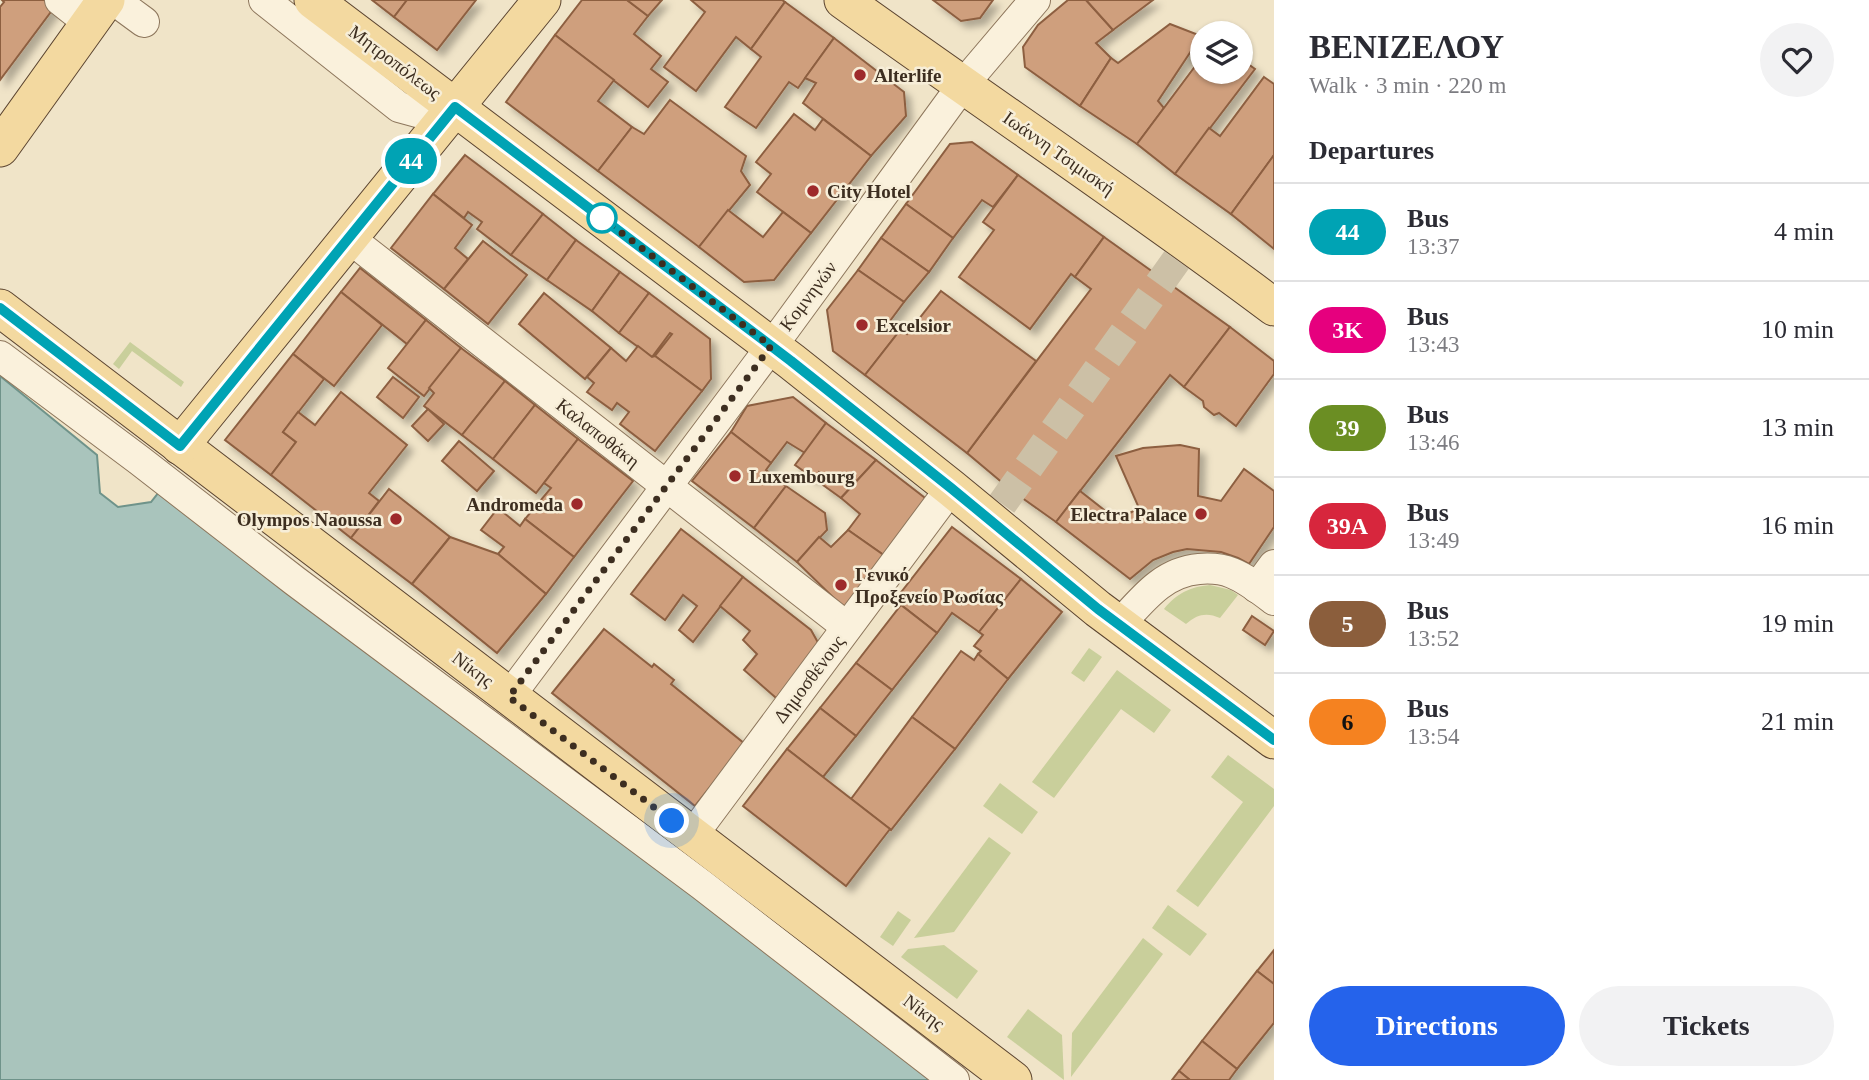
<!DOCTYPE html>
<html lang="en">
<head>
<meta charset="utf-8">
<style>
	:root { --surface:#fff; --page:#f2f2f3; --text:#2b2b33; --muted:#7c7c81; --line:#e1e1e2; --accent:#2563eb }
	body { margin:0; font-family:Georgia,serif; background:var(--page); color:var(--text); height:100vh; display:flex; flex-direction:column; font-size:26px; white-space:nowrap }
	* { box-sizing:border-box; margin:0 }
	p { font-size:23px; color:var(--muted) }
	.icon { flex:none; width:38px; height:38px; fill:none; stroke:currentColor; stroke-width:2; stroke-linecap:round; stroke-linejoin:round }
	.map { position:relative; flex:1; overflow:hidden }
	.details { display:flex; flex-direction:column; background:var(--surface); width:595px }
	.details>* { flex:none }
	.badge { padding:0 14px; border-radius:23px; font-size:24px; line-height:46px }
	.buttons { position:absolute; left:1190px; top:21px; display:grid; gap:14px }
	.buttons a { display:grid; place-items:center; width:63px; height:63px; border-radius:50%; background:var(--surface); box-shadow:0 2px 5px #0004; font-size:35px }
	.you { position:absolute; width:35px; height:35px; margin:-18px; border:5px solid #fff; border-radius:50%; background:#1a73e8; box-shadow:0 0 0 10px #1a73e833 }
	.map>.badge { position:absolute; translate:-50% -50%; box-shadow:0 0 0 4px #fff }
	h2 { padding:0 35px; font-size:26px; line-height:63px }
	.round { display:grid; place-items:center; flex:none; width:74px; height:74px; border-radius:37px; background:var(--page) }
	.overview { display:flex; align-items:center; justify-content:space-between; height:119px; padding:0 35px }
	h1 { font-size:33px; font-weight:700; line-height:52px }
	.button { display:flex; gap:14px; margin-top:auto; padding:14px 35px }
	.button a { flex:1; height:80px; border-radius:42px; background:var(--accent); color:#fff; font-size:28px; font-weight:700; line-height:80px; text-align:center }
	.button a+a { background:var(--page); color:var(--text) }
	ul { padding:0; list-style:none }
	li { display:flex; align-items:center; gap:21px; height:98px; padding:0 35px; border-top:2px solid var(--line) }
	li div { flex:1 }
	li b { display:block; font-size:26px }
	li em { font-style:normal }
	li .badge { min-width:77px; font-weight:700; text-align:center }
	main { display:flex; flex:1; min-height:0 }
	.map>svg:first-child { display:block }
</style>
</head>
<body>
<main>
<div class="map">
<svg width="1274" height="1080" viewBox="0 0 1274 1080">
	<defs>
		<filter id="shadow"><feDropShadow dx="6" dy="6" stdDeviation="3.5" flood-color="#0004"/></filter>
	</defs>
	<rect width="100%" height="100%" fill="#f0e4c8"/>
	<g fill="#c9cf9b">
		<polygon points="130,342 184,382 181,387 132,351 119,369 113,364"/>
		<path d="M1210 585 1231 590 1238 595 1220 618C1207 612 1197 614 1186 624L1164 609C1177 593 1190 587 1210 585Z"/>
		<polygon points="1089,648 1102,657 1084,682 1071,673"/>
		<polygon points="1117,670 1171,710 1154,733 1121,709 1054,798 1032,782"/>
		<polygon points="1228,755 1274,789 1274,806 1198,907 1176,891 1243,802 1211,777"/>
		<polygon points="1000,783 1038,812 1022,834 983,806"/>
		<polygon points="989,837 1011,853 954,932 914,938"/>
		<polygon points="1168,905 1207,934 1190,956 1152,928"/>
		<polygon points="898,911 911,920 893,946 880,937"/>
		<polygon points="1143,938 1163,954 1071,1077 1072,1033"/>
		<polygon points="944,945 978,971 957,999 901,957 908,949"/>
		<polygon points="1028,1009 1062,1035 1064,1080 1007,1037"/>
	</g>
	<polygon fill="#a9c4bc" stroke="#6f938a" stroke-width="2" points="0,376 97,455 100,493 118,507 151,502 163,487 940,1080 0,1080"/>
	<g fill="#cf9f7d" stroke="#8d5f41" stroke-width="2" filter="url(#shadow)">
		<polygon points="2,0 49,0 56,5 0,80 0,7 4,2"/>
		<polygon points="372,0 407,0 394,17"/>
		<polygon points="407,0 476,0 437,50 394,17"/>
		<polygon points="582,0 627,0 648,16 634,34 661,56 651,69 668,82 648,107 555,35"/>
		<polygon points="627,0 662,0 648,16"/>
		<polygon points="691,0 782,0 785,2 751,49 736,37 696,91 664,67 705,12"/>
		<polygon points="933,0 993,0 980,18 961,21"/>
		<polygon points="1068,0 1086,0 1113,30 1096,43 1111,58 1080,106 1025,67 1023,47 1038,25"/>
		<polygon points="1086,0 1153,0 1113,30"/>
		<polygon points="785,2 834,38 798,88 789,82 756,128 725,107 761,57 751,49"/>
		<polygon points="1170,24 1201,36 1158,101 1164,108 1137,144 1080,106 1111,58 1118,63"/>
		<polygon points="555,35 614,80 598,101 632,127 598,171 506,102"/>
		<polygon points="834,38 904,92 906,116 871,156 803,103 816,83 805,78"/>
		<polygon points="1202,57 1202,72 1241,72 1241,59 1255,69 1175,174 1137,144"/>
		<polygon points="1264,77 1274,84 1274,155 1231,214 1175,174 1209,128 1220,136"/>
		<polygon points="670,100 746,156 741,171 750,185 699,247 598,171 632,127 644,134"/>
		<polygon points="794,114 815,130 823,119 871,156 811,233 757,192 771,174 756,162"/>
		<polygon points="972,142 1018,175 993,207 982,200 953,238 906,204 950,144"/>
		<polygon points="465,155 543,214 511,255 477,229 482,222 468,212 464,218 433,194"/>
		<polygon points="1274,155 1274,249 1231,214"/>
		<polygon points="1018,175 1104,237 1075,277 1071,274 1030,329 959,277 994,230 983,222"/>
		<polygon points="433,194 472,225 455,248 468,259 444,289 391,248"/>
		<polygon points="906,204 953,238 929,272 881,238"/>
		<polygon points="728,210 763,237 783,212 811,233 774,280 744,282 699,247"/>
		<polygon points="543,214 576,240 547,280 511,255"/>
		<polygon points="1104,237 1230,327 1184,387 1170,375 1056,522 1011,490 967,453 1091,289 1075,277"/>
		<polygon points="881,238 929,272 904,302 858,270"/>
		<polygon points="576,240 620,272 592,311 547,280"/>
		<polygon points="483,241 527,275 488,324 444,289"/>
		<polygon points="360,268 426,320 407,344 341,292"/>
		<polygon points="858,270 904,302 890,321 901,329 865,375 833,351 827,310"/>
		<polygon points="620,272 649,293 619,333 592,311"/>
		<polygon points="941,291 1036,361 967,453 865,375 901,329 907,334"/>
		<polygon points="341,292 382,325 334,386 293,354"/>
		<polygon points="544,293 611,348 585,379 519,324"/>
		<polygon points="649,293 710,339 711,379 702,391 655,356 672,334 670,333 652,357 619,333"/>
		<polygon points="426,320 461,348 424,396 388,368"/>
		<polygon points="1230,327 1274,361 1274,374 1236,426 1219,413 1214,415 1204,407 1203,401 1184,387"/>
		<polygon points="638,346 652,357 655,356 702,391 655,451 620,424 629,412 617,403 612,410 587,392 594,383 587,377 611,348 626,361"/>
		<polygon points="461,348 505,381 462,435 424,406 434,393 429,388"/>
		<polygon points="293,354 324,379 283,432 296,442 271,475 225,440"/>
		<polygon points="393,377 419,397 403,418 377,397"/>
		<polygon points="505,381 535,405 493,459 462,435"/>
		<polygon points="341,392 407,445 369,493 379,501 351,538 271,475 296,442 283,432 298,412 315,425"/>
		<polygon points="793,397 826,423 805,453 787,442 771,463 731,432 747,406"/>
		<polygon points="535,405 578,439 536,493 493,459"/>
		<polygon points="428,409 444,424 428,441 412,426"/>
		<polygon points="826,423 876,460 841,498 823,485 828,478 819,472 815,479 795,465"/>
		<polygon points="731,432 771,463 766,470 786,486 754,528 692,481"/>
		<polygon points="578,439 633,481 574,557 525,519 551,488 544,483"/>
		<polygon points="459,441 494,471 477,491 442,461"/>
		<polygon points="1180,445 1199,449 1198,496 1221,501 1244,469 1274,491 1274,527 1249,564 1238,558 1221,552 1187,549 1173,552 1153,560 1130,579 1056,522 1080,491 1117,520 1139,508 1116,456 1143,448"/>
		<polygon points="876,460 929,501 885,556 848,530 860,514 841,498"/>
		<polygon points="786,486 825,513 827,530 797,562 754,528"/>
		<polygon points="389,489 450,537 412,584 351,538"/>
		<polygon points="498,508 520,526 525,519 574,557 546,594 498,554 504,547 481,530"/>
		<polygon points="952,527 1021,579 979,632 952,613 937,633 895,600"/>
		<polygon points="681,529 743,577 693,642 679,630 697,606 683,595 665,620 631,594"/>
		<polygon points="848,530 885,556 844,608 797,562 819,537 831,547"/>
		<polygon points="450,537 498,554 546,594 497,653 412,584"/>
		<polygon points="743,577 811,630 821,648 783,704 744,670 757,654 743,640 750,631 720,606"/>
		<polygon points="1021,579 1062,612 1008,679 978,654 981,651 974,646 983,635 979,632"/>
		<polygon points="901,605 937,633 892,690 856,663"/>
		<polygon points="1252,616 1274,631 1265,645 1243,630"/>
		<polygon points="604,629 652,667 654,664 674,680 671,684 745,744 695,806 552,693"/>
		<polygon points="961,651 974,660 978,654 1008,679 955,749 912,717"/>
		<polygon points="856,663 892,690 856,736 820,708"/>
		<polygon points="820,708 856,736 823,777 787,749"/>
		<polygon points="912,717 955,749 891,830 851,799"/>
		<polygon points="787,749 890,829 846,886 743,806"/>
		<polygon points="1274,950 1274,984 1257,971"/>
		<polygon points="1257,971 1274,984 1274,1023 1237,1069 1202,1041"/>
		<polygon points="1202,1041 1237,1069 1229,1080 1190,1080 1179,1071"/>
		<polygon points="1179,1071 1190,1080 1172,1080"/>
	</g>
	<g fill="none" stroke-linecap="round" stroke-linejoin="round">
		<polyline stroke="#ccc0a6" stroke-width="30" stroke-dasharray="30 15" stroke-linecap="butt" points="1002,504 1188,244"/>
		<defs>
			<g id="minor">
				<polyline points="60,0 89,23"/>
				<polyline points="114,0 144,22"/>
				<polyline points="264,0 399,107 421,113 455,107"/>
				<polyline points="349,238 847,627"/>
				<polyline points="0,356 139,460 295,581 702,885 954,1080"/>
				<polyline points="1257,588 1274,565"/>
				<path d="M1120 624C1143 599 1163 572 1199 569 1210 568 1222 569 1232 573 1247 579 1261 590 1274 600"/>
				<polyline points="509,697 786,327 962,86 1035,0"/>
				<polyline points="692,836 951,488"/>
			</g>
			<g id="major">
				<polyline points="313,0 791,361 951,488 1098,609 1274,740"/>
				<path d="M843 0C986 103 1133 201 1274 307"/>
				<polyline points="0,148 106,0"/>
				<polyline points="0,308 1013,1080"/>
				<polyline points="180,446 542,0"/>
			</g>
		</defs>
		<use href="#minor" stroke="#8d765c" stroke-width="32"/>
		<use href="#major" stroke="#5b4430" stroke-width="39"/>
		<use href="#minor" stroke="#faf1dc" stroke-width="30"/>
		<use href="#major" stroke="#f3d9a0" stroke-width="37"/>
	</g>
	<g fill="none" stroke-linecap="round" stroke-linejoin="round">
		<defs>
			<polyline id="line" points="0,308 180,446 455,107 791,361 951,488 1098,609 1274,740"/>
		</defs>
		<use href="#line" stroke="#fff" stroke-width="16"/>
		<use href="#line" stroke="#00a3b4" stroke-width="10"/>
		<polyline stroke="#3d2e20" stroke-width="7" stroke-dasharray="0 12.6" points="602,218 771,346 509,697 672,821"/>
	</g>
	<g fill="#9e2a2b" stroke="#f7eed8" stroke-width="2.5">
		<circle cx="860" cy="75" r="7"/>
		<circle cx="813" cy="191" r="7"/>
		<circle cx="862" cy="325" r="7"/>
		<circle cx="735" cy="476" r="7"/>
		<circle cx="577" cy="504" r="7"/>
		<circle cx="1201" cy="514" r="7"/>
		<circle cx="396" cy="519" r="7"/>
		<circle cx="841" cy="585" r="7"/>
	</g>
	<circle fill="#fff" stroke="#00a3b4" stroke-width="3.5" cx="602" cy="218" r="14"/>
	<g text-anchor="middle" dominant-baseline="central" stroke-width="5" stroke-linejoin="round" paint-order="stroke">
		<g font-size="19" fill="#3d2e20" stroke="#f7eed8">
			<text transform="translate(395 62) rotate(37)">Μητροπόλεως</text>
			<text transform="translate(1059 153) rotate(35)">Ιωάννη Τσιμισκή</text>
			<text transform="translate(808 296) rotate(-53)">Κομνηνών</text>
			<text transform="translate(598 433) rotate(38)">Καλαποθάκη</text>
			<text transform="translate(473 669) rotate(37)">Νίκης</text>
			<text transform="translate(809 679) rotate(-53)">Δημοσθένους</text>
			<text transform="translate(924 1012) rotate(37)">Νίκης</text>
		</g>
		<g font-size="19" font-weight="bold" fill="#3d2e20" stroke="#f7eed8" text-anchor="start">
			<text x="874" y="75">Alterlife</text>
			<text x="827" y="191">City Hotel</text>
			<text x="876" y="325">Excelsior</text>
			<text x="749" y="476">Luxembourg</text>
			<text x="563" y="504" text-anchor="end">Andromeda</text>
			<text x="1187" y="514" text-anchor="end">Electra Palace</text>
			<text x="382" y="519" text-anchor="end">Olympos Naoussa</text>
			<text x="855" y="574">Γενικό<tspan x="855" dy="22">Προξενείο Ρωσίας</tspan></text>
		</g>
	</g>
</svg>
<div class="buttons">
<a><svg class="icon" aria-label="layers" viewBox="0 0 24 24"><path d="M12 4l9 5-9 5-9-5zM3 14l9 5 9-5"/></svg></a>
</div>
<div class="you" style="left:672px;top:821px"></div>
<b class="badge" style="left:411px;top:161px;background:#00a3b4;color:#fff">44</b>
</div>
<section class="details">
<div class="overview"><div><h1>ΒΕΝΙΖΕΛΟΥ</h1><p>Walk · 3 min · 220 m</p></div><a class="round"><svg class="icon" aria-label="heart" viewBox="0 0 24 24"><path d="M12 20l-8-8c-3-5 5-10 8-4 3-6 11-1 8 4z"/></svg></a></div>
<h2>Departures</h2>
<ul>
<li><span class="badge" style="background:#00a3b4;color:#fff">44</span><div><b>Bus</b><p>13:37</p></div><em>4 min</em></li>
<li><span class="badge" style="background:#e6007e;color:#fff">3Κ</span><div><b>Bus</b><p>13:43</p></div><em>10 min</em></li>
<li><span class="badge" style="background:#6b8e23;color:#fff">39</span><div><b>Bus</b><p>13:46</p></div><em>13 min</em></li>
<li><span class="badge" style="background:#d7263d;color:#fff">39Α</span><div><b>Bus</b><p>13:49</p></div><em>16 min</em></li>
<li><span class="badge" style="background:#8b5e3c;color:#fff">5</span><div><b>Bus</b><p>13:52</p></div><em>19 min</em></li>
<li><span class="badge" style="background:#f58220;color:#111">6</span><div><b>Bus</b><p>13:54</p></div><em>21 min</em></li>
</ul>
<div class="button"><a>Directions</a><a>Tickets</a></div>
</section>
</main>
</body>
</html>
